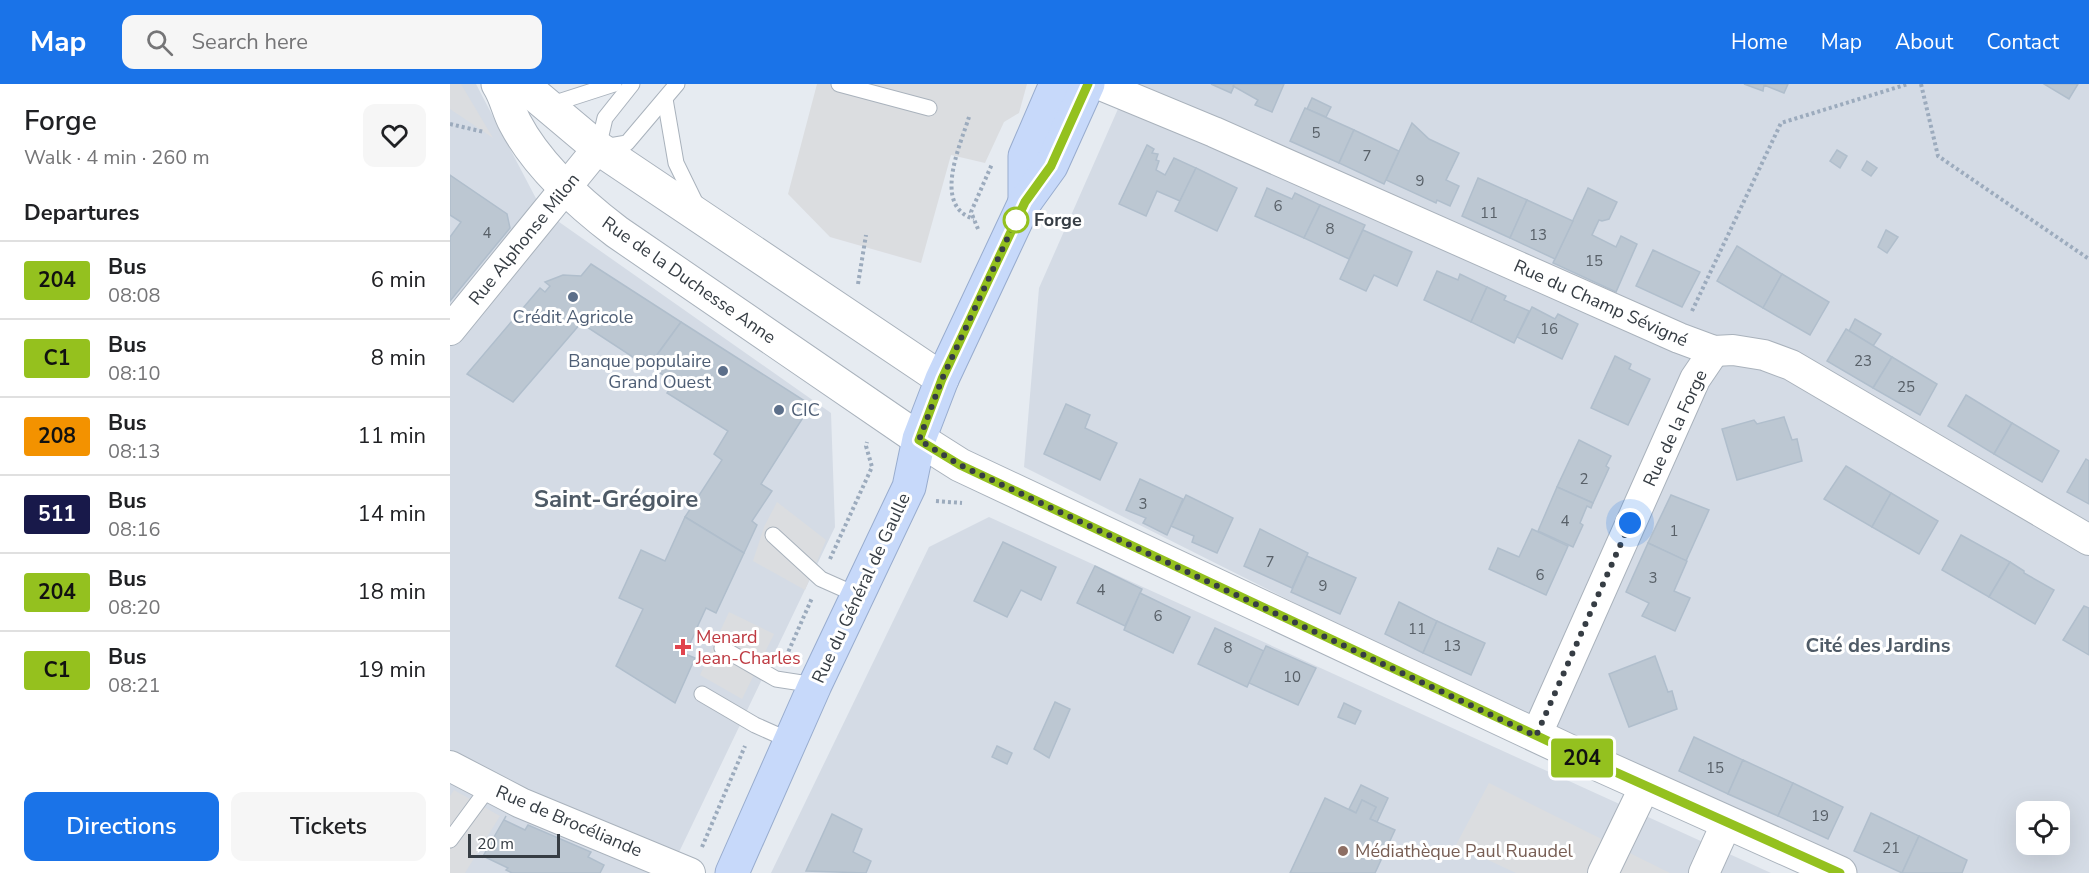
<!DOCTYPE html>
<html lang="en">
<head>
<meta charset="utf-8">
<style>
	:root { --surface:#fff; --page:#f6f6f6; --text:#202124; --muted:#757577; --line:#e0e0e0; --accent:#1a73e8 }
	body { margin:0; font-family:"Nunito Sans",sans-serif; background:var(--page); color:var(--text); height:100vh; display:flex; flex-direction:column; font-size:22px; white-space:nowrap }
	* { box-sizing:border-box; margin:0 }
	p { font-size:20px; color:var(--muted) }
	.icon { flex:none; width:33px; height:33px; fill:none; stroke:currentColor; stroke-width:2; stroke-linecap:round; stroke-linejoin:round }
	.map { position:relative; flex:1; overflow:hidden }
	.sheet { display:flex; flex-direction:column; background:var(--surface); width:450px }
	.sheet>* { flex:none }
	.badge { padding:0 12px; border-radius:4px; font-size:21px; line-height:39px }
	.controls { position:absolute; left:1566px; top:717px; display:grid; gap:12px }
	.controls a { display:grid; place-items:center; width:54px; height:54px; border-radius:12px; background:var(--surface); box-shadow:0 6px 24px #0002; font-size:30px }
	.scale { position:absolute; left:18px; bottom:15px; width:92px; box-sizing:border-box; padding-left:6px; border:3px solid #363d44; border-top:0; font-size:16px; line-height:21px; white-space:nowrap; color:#363d44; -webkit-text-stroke:4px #fff; paint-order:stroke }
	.you { position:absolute; width:30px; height:30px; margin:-15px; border:4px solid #fff; border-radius:50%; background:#1a73e8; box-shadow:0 0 0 9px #1a73e833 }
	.map>.badge { position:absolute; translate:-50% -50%; box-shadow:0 0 0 3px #fff }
	h2 { padding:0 24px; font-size:22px; line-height:54px }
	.round { display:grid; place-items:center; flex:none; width:63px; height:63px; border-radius:12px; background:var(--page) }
	.head { display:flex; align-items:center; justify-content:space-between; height:102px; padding:0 24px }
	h1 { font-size:28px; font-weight:600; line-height:45px }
	.action { display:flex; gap:12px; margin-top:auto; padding:12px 24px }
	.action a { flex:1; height:69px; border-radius:12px; background:var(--accent); color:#fff; font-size:24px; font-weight:600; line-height:69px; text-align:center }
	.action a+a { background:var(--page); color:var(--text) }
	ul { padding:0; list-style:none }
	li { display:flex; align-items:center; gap:18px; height:78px; padding:0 24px; border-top:2px solid var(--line) }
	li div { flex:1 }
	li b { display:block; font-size:22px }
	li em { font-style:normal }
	li .badge { min-width:66px; font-weight:700; text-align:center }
	header { display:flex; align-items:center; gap:36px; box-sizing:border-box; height:84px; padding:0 30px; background:var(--accent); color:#fff }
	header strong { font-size:28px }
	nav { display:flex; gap:33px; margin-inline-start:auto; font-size:21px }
	.search { width:420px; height:54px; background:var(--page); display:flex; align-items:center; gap:15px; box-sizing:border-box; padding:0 21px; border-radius:12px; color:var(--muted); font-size:22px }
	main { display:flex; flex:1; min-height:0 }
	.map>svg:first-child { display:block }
</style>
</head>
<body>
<header>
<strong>Map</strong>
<div class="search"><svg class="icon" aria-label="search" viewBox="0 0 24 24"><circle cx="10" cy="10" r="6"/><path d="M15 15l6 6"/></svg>Search here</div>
<nav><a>Home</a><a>Map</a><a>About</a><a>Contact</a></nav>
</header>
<main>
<section class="sheet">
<div class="head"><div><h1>Forge</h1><p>Walk · 4 min · 260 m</p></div><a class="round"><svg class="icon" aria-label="heart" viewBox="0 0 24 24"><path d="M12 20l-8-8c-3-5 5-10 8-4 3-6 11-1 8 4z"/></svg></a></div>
<h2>Departures</h2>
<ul>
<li><span class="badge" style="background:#94c11f;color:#111">204</span><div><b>Bus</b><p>08:08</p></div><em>6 min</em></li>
<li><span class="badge" style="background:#95c11e;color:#111">C1</span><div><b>Bus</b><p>08:10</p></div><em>8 min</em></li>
<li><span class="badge" style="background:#f39200;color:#111">208</span><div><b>Bus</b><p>08:13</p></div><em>11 min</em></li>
<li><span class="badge" style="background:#18194a;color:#fff">511</span><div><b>Bus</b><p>08:16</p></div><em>14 min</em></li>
<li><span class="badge" style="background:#94c11f;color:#111">204</span><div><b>Bus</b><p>08:20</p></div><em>18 min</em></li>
<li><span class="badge" style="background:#95c11e;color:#111">C1</span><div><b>Bus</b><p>08:21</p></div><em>19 min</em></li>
</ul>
<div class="action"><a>Directions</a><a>Tickets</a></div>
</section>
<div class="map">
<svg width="1639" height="789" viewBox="0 0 1639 789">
	<rect width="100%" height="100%" fill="#e6ebf1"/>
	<g fill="#d4dbe5" fill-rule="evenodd">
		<polygon points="0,0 26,0 92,126 381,329 385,443 219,789 0,789"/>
		<path d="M679 0H1639V789H1383L574 383 589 204ZM1576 728H1610V760H1576Z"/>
		<polygon points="539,433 1321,789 321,789 479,463"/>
	</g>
	<g fill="#dbdde0">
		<polygon points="0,0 11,0 43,54 0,25"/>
		<polygon points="367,0 577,0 569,29 554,38 535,79 501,71 471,179 380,153 338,110"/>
		<polygon points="327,418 376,456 355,506 303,477 314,443"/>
		<polygon points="279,528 324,550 292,615 250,591"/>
		<polygon points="1039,699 1220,789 1066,789 1006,761"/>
		<polygon points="4,706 50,732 15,789 0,789 0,712"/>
	</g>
	<g fill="#bcc7d2" stroke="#b0becc" stroke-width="1.5">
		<polygon points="761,0 785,0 781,9"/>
		<polygon points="785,0 834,0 822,28 805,21 808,16 783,2"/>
		<polygon points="1294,0 1338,0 1334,9 1314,1 1313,7"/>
		<polygon points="1594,0 1628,0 1619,15"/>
		<polygon points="862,14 881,23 876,33 857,25"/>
		<polygon points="855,24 904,46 889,79 840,57"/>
		<polygon points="962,39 979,55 1009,69 996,96 1009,102 1000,122 987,116 986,119 936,96"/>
		<polygon points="904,46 949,67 934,100 889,79"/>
		<polygon points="697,61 704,65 702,69 708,70 706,76 709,77 706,86 715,91 724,74 746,84 730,117 707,107 696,132 669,120"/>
		<polygon points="1387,66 1397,72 1390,84 1380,77"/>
		<polygon points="1417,77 1427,84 1421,92 1412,86"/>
		<polygon points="746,84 787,104 767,147 725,127"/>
		<polygon points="0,91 57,130 60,144 0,217 0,153 11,138 0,131"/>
		<polygon points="1028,94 1077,116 1060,154 1012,132"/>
		<polygon points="817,104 842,115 845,109 870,121 854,154 805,132"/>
		<polygon points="1138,104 1167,118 1159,135 1152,137 1149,136 1142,151 1166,163 1171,152 1187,160 1166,208 1103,179"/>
		<polygon points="1077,116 1123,137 1105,175 1060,154"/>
		<polygon points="870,121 915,141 899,175 854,154"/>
		<polygon points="913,146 962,168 947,202 924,191 916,207 890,195"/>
		<polygon points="1436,146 1448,153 1437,169 1428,163"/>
		<polygon points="1287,162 1332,190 1313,224 1267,197"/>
		<polygon points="1203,166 1250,188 1232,223 1186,202"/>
		<polygon points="141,180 231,238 198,283 131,239 63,318 17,290 90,204 95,208 100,202 95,198 113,191 131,192"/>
		<polygon points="987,187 1008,196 1010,190 1037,203 1021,238 974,216"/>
		<polygon points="1332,190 1379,218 1360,251 1313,224"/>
		<polygon points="1037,203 1056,212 1054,216 1079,227 1064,259 1021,238"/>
		<polygon points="1082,223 1105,235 1108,230 1128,240 1112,275 1067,253"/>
		<polygon points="1405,235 1431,250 1423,262 1399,247"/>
		<polygon points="231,238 361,321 311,400 322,407 302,437 307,441 294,469 235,433 272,376 264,370 278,347 217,309 224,298 199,282"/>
		<polygon points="1396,245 1442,273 1423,304 1377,277"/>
		<polygon points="1165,272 1181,280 1179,285 1200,295 1178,341 1141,324"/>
		<polygon points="1442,273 1487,300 1470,331 1423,304"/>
		<polygon points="1516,311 1562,339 1544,370 1498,342"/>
		<polygon points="616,320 640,331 635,344 667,359 650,396 594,370"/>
		<polygon points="1334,333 1342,356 1347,355 1352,377 1287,396 1272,345 1304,336 1307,340"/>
		<polygon points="1562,339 1609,367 1592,398 1544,370"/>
		<polygon points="1129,356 1161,372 1156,382 1159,384 1143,419 1107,403"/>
		<polygon points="1636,375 1639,377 1639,420 1617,408"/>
		<polygon points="1396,382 1441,409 1422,443 1374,415"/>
		<polygon points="690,395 733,415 717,451 693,439 696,434 676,426"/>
		<polygon points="1107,403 1143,419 1141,424 1137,422 1130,439 1133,441 1123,463 1088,447"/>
		<polygon points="1441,409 1488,437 1469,470 1422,443"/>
		<polygon points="736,411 783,434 767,469 742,458 744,452 721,442"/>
		<polygon points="1221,411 1259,426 1236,477 1198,459"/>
		<polygon points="235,433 294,469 266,529 256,524 245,548 255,554 245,549 235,570 245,574 225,619 166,582 193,525 169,514 191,466 215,477"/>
		<polygon points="810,445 858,469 842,504 794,482"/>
		<polygon points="1082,445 1118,462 1096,511 1039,485 1048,464 1069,473"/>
		<polygon points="1511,451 1560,478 1539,513 1492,486"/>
		<polygon points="553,458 606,483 591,516 571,506 557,533 524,517"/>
		<polygon points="1198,459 1237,477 1224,507 1240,514 1225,547 1192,532 1199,519 1176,508"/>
		<polygon points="857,472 906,494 890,530 841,508"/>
		<polygon points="1560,478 1574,487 1574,489 1604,506 1585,540 1539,513"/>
		<polygon points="645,482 692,505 675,542 627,519"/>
		<polygon points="690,509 740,533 723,569 674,546"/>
		<polygon points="949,518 987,537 973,569 935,550"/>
		<polygon points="1634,522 1639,524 1639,571 1613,556"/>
		<polygon points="987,537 1035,559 1021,591 973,569"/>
		<polygon points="765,544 814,567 797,603 748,580"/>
		<polygon points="816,562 866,584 848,621 799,599"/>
		<polygon points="1205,572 1218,608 1222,607 1227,625 1179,643 1159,590"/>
		<polygon points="605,618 620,625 599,674 584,665"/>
		<polygon points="894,619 911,627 905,640 888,633"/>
		<polygon points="1244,653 1293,676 1278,710 1229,687"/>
		<polygon points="547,662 562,669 557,680 542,673"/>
		<polygon points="1293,676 1343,699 1328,732 1278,710"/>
		<polygon points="1343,699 1393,723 1378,755 1328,732"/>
		<polygon points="911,701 938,714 927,738 920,735 926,723 912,716 906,729 899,725"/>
		<polygon points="875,714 906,729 912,716 926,723 920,735 945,746 925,789 840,789"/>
		<polygon points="1421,729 1469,752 1452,789 1404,767"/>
		<polygon points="382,730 412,745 403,768 421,777 416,789 356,787"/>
		<polygon points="56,732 54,736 75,746 78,741 141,768 138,773 154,781 150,789 62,789 56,786 58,784 33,772 32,774"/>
		<polygon points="1469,752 1517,776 1512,789 1452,789"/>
	</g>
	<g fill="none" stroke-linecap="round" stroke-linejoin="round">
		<defs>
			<g id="service">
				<polyline points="182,0 155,34 148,64 177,59 227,0"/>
				<polyline points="389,0 479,24"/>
				<polyline points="215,15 226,79 247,122"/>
				<polyline points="99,21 164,0"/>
				<polyline points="323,451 371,495 407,511"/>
				<polyline points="272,564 326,595 365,601"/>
				<polyline points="252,610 305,641 341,657"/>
				<polyline points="0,756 39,703"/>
			</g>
			<g id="minor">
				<polyline points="648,0 764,48 1229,254 1264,267 1283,266 1314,271 1341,281 1639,456"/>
				<polyline points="0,246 148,64"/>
				<polyline points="1086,652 1245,295 1264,267"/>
				<polyline points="0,682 71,719 240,789"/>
				<polyline points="1153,789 1195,702"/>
				<polyline points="1254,789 1277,738"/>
			</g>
			<g id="tertiary">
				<path d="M48 0C56 12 58 26 65 39 87 81 129 119 167 148L469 355 510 381 1134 674 1390 789"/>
				<polyline points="76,0 85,11 148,64 492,295"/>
			</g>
			<g id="secondary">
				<polyline points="575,118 575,72 606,0"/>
				<polyline points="282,789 365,601 459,403 469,355 492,295 575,118 601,82 638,0"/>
			</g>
		</defs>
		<use href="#service" stroke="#a9b2bc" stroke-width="17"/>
		<use href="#minor" stroke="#a9b2bc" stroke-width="32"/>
		<use href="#tertiary" stroke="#a9b2bc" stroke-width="35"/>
		<use href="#secondary" stroke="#98acce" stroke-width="35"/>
		<g stroke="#9cabbd" stroke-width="4" stroke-dasharray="3 3" stroke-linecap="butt">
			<polyline points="1471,0 1488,72 1639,175"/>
			<path d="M519 33C510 62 482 122 524 135"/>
			<polyline points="0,40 34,48"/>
			<polyline points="528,145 521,128 542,80"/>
			<polyline points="408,200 416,151"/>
			<polyline points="1242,227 1331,39 1458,0"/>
			<polyline points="486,417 512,419"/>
			<polyline points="380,475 422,383 416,362 417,358"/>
			<polyline points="336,573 362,514"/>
			<polyline points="252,763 295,662"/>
		</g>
		<use href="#service" stroke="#fff" stroke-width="15"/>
		<use href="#minor" stroke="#fff" stroke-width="30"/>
		<use href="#tertiary" stroke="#fff" stroke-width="33"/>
		<use href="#secondary" stroke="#c7d9fa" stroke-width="33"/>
	</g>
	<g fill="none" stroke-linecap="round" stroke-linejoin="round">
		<defs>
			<polyline id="line" points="638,0 601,82 575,118 492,295 469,356 510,381 1134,674 1390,789"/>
		</defs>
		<use href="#line" stroke="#fff" stroke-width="14"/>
		<use href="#line" stroke="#94c11f" stroke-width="9"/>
		<polyline stroke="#363d44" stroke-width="6" stroke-dasharray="0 10.8" points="566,136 492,295 469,356 510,381 1086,652 1180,439"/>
	</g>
	<circle fill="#fff" stroke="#94c11f" stroke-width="3" cx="566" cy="136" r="12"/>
	<g fill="#5c6f8a" stroke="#fff" stroke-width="2">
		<circle cx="123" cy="213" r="6"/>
		<circle cx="273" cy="287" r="6"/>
		<circle cx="329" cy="326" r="6"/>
	</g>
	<path fill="#e0444e" stroke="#fff" stroke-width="2" d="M230 554h6v6h6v6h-6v6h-6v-6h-6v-6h6z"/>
	<circle fill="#8d6e63" stroke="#fff" stroke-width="2" cx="893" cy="767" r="6"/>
	<g text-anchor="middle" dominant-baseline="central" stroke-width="6" stroke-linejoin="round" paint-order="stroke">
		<g font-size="15" fill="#586068">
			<text x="866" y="49">5</text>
			<text x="917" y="72">7</text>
			<text x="970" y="97">9</text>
			<text x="828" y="122">6</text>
			<text x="1039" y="129">11</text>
			<text x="880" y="145">8</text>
			<text x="37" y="149">4</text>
			<text x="1088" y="151">13</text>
			<text x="1144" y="177">15</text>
			<text x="1099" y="245">16</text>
			<text x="1413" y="277">23</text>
			<text x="1456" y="303">25</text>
			<text x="1134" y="395">2</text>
			<text x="693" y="420">3</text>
			<text x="1115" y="437">4</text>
			<text x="1224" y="447">1</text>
			<text x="820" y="478">7</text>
			<text x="1090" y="491">6</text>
			<text x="1203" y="494">3</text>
			<text x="873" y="502">9</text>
			<text x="651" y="506">4</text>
			<text x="708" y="532">6</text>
			<text x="967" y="545">11</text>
			<text x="1002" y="562">13</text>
			<text x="778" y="564">8</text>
			<text x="842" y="593">10</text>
			<text x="1265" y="684">15</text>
			<text x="1370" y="732">19</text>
			<text x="1441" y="764">21</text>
		</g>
		<g font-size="18" font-weight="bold" fill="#363d44" stroke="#fff" text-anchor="start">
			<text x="584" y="136">Forge</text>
		</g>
		<g font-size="18" fill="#363d44" stroke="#fff">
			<text transform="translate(74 155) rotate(-51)">Rue Alphonse Milon</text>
			<text transform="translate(239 196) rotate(35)">Rue de la Duchesse Anne</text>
			<text transform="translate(1151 219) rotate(24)">Rue du Champ Sévigné</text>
			<text transform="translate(1225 344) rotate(-65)">Rue de la Forge</text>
			<text transform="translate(411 504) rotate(-65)">Rue du Général de Gaulle</text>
			<text transform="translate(119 737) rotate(23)">Rue de Brocéliande</text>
		</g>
		<g font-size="18" fill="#4e5e75" stroke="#fff">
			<text x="123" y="233">Crédit Agricole</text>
			<text x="261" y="277" text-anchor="end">Banque populaire<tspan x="261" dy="21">Grand Ouest</tspan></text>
			<text x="341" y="326" text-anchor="start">CIC</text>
		</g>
		<g font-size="18" fill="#be3a42" stroke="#fff" text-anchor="start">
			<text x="246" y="553">Menard<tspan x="246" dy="21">Jean-Charles</tspan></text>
		</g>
		<g font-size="18" fill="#785e54" stroke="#fff" text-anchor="start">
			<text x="905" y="767">Médiathèque Paul Ruaudel</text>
		</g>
		<g font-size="20" font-weight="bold" fill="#4e5a66" stroke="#fff">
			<text x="1428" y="561">Cité des Jardins</text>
		</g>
		<g font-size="24" font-weight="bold" fill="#4e5a66" stroke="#fff">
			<text x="166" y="415">Saint-Grégoire</text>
		</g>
	</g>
</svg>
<div class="controls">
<a><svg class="icon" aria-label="locate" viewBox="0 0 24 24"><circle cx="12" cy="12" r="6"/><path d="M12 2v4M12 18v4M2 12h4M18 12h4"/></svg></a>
</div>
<div class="scale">20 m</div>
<div class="you" style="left:1180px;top:439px"></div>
<b class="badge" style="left:1132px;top:674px;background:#94c11f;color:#111">204</b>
</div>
</main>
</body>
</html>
